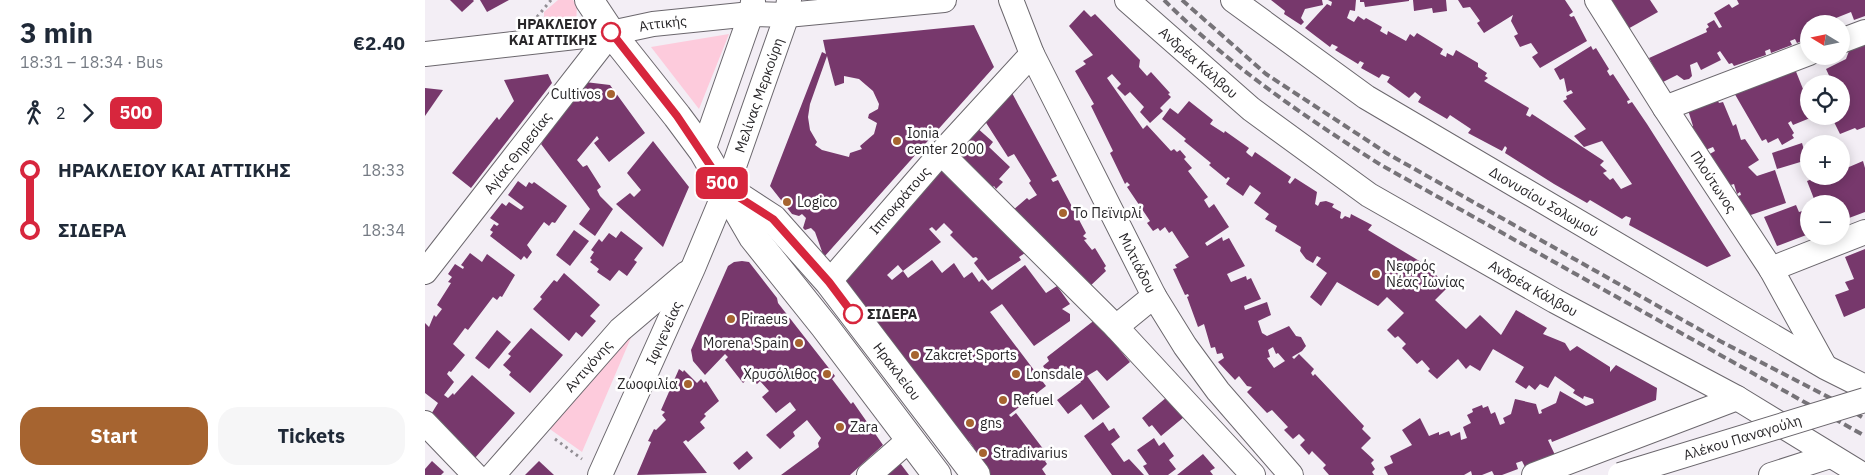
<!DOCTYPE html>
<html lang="en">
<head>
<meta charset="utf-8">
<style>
	:root { --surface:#fff; --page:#f6f6f7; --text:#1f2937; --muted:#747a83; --accent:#a66430 }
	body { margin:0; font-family:"IBM Plex Sans",sans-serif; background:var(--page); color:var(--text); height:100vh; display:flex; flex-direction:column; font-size:19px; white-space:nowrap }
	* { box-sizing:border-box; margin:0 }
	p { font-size:16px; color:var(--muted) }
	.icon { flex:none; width:28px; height:28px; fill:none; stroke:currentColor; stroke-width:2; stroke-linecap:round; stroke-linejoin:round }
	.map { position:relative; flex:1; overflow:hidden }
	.drawer { display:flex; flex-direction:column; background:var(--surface); width:425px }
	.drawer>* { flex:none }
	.badge { padding:0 10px; border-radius:8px; font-size:18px; line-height:32px }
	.needle { width:32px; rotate:280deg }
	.buttons { position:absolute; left:1375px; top:15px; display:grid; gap:10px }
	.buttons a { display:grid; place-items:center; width:50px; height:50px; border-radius:50%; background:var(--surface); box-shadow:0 2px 12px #0003; font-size:25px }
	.map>.badge { position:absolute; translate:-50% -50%; box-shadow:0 0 0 2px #fff }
	.legs { display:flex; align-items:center; gap:8px; height:55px; padding:0 20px; font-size:16px }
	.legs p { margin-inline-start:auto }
	.overview { display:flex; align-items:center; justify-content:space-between; height:85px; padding:0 20px }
	h1 { font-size:28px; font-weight:700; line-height:38px }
	.action { display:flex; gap:10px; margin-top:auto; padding:10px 20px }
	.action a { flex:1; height:58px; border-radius:20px; background:var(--accent); color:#fff; font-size:20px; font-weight:700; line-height:58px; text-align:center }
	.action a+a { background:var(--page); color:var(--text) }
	ul { padding:0 20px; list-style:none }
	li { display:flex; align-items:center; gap:18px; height:60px; font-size:19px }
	li i { display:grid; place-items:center; width:8px; height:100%; margin:0 6px; background:currentColor }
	li i::after { content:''; width:12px; height:12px; margin:-6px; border:4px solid; border-radius:50%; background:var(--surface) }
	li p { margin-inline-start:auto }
	li:first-child i { background:linear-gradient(#0000 50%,currentColor 0) }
	li:last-child i { background:linear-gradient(currentColor 50%,#0000 0) }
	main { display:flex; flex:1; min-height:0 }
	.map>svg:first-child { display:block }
</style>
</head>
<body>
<main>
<section class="drawer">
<div class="overview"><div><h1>3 min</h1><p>18:31 – 18:34 · Bus</p></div><b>€2.40</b></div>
<div class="legs"><svg class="icon" aria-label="walk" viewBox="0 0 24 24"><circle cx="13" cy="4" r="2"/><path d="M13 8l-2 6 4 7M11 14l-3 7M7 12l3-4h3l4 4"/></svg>2<svg class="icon" aria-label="forward" viewBox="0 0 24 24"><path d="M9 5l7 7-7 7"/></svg><b class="badge" style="background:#d7263d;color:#fff">500</b></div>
<ul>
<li><i style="color:#d7263d"></i><b>ΗΡΑΚΛΕΙΟΥ ΚΑΙ ΑΤΤΙΚΗΣ</b><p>18:33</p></li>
<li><i style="color:#d7263d"></i><b>ΣΙΔΕΡΑ</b><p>18:34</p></li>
</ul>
<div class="action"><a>Start</a><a>Tickets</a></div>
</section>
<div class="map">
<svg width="1440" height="475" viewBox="0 0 1440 475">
	<rect width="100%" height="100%" fill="#f3eef5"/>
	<g fill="#fdcbdc">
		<polygon points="133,0 148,0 152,6 151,23 119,28 119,12"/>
		<polygon points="304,34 274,109 226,47"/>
		<polygon points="208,333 157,452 122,427"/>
	</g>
	<g fill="#77386c" fill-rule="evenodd">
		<polygon points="25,0 48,0 49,1 37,12"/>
		<polygon points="55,0 84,0 62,12"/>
		<polygon points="846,0 897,0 898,5 880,9 876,18 879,22 876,25 859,14 860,11"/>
		<polygon points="903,0 931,0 930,11 925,10 922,18 929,22 933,16 939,20 941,18 957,27 955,31 962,35 963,31 981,41 985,34 989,37 992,33 1018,49 1015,54 1021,57 1022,53 1028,56 1031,50 1053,63 1053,67 1062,73 1060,76 1063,78 1059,81 1104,108 1101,115 1105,117 1107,114 1179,161 1175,165 1182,171 1178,173 1185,180 1188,178 1196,189 1207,184 1177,141 1159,147 1149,136 1161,129 1138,101 1142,99 1141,96 1148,93 1146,90 1142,92 1139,78 1135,80 1129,69 1166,46 1168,50 1171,48 1184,69 1182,71 1185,76 1188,74 1205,100 1202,101 1203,104 1207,102 1222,124 1306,256 1282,267 1204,225 1206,218 1201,216 1197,219 1165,200 1162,203 1129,184 1080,153 1082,148 1080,146 1077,151 1043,133 1046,129 1025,115 1022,119 993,102 996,97 990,92 984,98 962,82 965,77 957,74 954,78 936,68 939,63 935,61 933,64 910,50 913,47 907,44 905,47 880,28 902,4 906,6 907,2"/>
		<polygon points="935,0 984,0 984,1 940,7 939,2 935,2"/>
		<polygon points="988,0 1021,0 1022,11 1008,13 1007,8 989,11"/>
		<polygon points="1033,0 1140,0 1148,12 1144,15 1146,17 1149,16 1162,41 1115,68 1107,57 1113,53 1106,43 1095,47 1089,36 1093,34 1086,21 1088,15 1059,33 1052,23 1055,21 1045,7 1038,8"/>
		<polygon points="1174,0 1225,0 1233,12 1201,30"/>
		<polygon points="1312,0 1440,0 1440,16 1429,20 1426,12 1401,22 1400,17 1393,20 1395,24 1384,24 1384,38 1372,43 1370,39 1365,41 1367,45 1346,53 1345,49 1340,51 1341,55 1309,66 1307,63 1304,64 1295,51 1292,53 1296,60 1276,70 1272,62 1265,65 1267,76 1264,79 1259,80 1252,75 1234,84 1227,74 1231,71 1224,58 1282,32 1281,29 1284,27 1282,24 1289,20 1294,28 1297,27 1289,13 1304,4 1307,8 1314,4"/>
		<path d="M659 10 666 17 670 14 715 60 714 67 722 76 726 72 745 93 743 94 746 97 735 108 738 111 725 123 715 112 719 107 705 92 700 96 692 88 696 84 687 74 682 78 718 129 722 125 746 151 749 149 752 152 755 150 761 157 759 159 767 168 763 171 783 197 779 200 784 208 789 204 804 227 780 243 782 246 797 237 798 241 804 238 820 266 802 274 806 282 821 276 822 280 826 278 836 299 819 306 820 310 842 302 846 315 833 321 837 333 842 336 864 326 871 336 876 337 881 346 877 351 867 357 869 359 874 354 889 369 886 373 888 376 890 374 939 426 937 429 946 438 936 448 949 460 946 463 950 469 947 472 949 475H904L898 468 901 465 887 451 884 455 875 445 880 440 874 434 868 439 859 430 863 427 847 410 842 413 822 392 827 387 822 386 814 376 810 380 793 362 799 358 797 353 792 354 790 347 786 348 779 324 773 327 762 297 764 296 763 294 760 295 748 269 752 268 750 265 764 257 747 231 744 233 740 227 735 231 733 228 728 231 722 223 725 221 702 187 705 185 702 182 700 184 685 153 688 151 666 106 669 104 650 71 661 64 658 61 668 55 644 26ZM848 347 851 354 853 353 860 361 849 368 842 358 845 357 843 350Z"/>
		<path d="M549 25 569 67 399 257 390 232 386 228 380 230 378 228 381 218 377 214 374 216 367 214 345 186 397 52 401 54 398 40ZM402 56 410 86 419 83V76L434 79 448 91 454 104 453 109 444 114 443 118 452 123 449 134 435 146 437 149 425 153 424 157 397 150 390 145 392 142 385 130 383 117 385 104Z"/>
		<polygon points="1440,41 1440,127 1432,130 1430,128 1415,134 1406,116 1416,116 1416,84 1408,84 1401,69 1421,59 1424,51"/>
		<polygon points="1370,69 1378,89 1384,91 1384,116 1390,116 1368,125 1366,121 1363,123 1369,133 1367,135 1369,138 1357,145 1353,138 1343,143 1341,139 1337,141 1308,91"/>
		<polygon points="123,74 127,83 46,188 27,173 72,117 74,120 89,101 79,80"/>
		<polygon points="160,82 185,85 220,133 184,162 169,143 174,139 172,136 152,160 158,167 162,165 176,187 172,190 175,196 188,209 170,236 154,224 165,209 116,144 118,141 115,139"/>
		<polygon points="0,88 18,90 0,116"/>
		<polygon points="587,93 632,176 626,179 628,182 633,180 661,233 658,236 662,239 659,240 667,250 670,248 681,266 679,268 681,271 662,289 587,211 602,198 604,200 612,195 604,183 606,181 589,154 583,157 558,118"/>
		<polygon points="1292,99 1294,103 1298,102 1308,126 1311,124 1316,140 1320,139 1334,160 1323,167 1332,176 1350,170 1361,203 1314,219 1307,198 1316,195 1315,192 1312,194 1309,184 1296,188 1276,159 1290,151 1288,147 1278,151 1262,128 1268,126 1263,110"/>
		<polygon points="764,101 788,120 785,124 799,133 800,131 824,148 821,152 823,154 827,157 830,152 866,177 863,182 865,184 870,178 892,192 890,204 893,206 895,202 901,201 909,204 907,207 916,212 915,218 917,219 920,216 925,218 926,214 947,225 943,230 996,262 993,265 1001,274 1006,270 1023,287 1010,300 1041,329 1055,315 1076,335 1091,310 1122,328 1118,334 1140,343 1145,351 1152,346 1185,367 1185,372 1191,365 1232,388 1231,400 1127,442 1126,439 1123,440 1130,455 1100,467 1097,461 1091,463 1093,469 1077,475 1069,475 1067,471 1057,475 1047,475 1046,471 1039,475 963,475 959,467 968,463 965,456 987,445 977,430 995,418 1004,436 1014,432 1014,435 1024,431 1026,436 1035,432 1036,440 1042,438 1038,427 1046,423 1042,415 1048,412 1047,409 1057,405 1058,408 1063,406 1066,414 1070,412 1075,425 1080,423 1078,418 1086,414 1090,399 1111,404 1114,414 1117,413 1116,410 1131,403 1135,391 1161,406 1169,403 1168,399 1159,396 1158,399 1148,393 1150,390 1130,376 1123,388 1115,384 1110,390 1104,385 1101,389 1090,382 1099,367 1068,349 1055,371 1045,365 1041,369 1033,359 1012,379 1003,371 1005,369 997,360 992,364 977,348 981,344 973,336 970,338 962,330 979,313 962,297 953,306 912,282 896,306 885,297 902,273 891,265 896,258 892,256 888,263 881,259 875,251 876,247 850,231 852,226 840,219 844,214 829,203 836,193 825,185 818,196 801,184 805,178 803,177 801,179 784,165 786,163 759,141 761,139 737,119 745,108 753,114"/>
		<polygon points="551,127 568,142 564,147 585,167 574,179 578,182 571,189 569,186 565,190 527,153"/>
		<polygon points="228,141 264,187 238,247 191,204 205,193 209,197 216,190 202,173"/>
		<polygon points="1377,143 1382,160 1352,169 1347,153"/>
		<polygon points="1438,161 1440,168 1440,212 1416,221 1416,204 1391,204 1382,181 1395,176 1416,176 1416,165 1424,163 1424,167"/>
		<polygon points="515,164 600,253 594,257 596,260 563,281 549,263 553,259 551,257 548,258 525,235 528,232 519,223 511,231 507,227 504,229 516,242 478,271 473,265 462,275 467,280 478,271 483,278 507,260 517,273 529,263 539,278 547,272 554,282 557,279 567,290 600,265 621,293 632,286 645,304 637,309 645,314 645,321 609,346 577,304 565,312 621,386 584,415 586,417 591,413 625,458 620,461 622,464 617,469 621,475 565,475 546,450 549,448 544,441 539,445 523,424 520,411 472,360 472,348 409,277"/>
		<polygon points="93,181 101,187 104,182 107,184 109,182 142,206 130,223 127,222 124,226 119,222 102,245 107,252 102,259 99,256 96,260 65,236 68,232 65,230 69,224 72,226 74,224 65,218 77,203 81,206 84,202 96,210 99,207 83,195"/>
		<polygon points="1371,205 1374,212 1384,209 1384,234 1352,246 1339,217"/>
		<polygon points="149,230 164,241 145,266 131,255"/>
		<polygon points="196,231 218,248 209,260 212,262 202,276 194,270 185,281 172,272 174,269 165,262 167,260 165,258 169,252 166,250 174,239 177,242 184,233 191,238"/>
		<polygon points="1440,249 1440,308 1419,317 1410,295 1424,290 1420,282 1429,279 1420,257"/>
		<polygon points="45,253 57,262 62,254 90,275 77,297 75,296 72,300 68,297 43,330 40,328 28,344 40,355 26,372 24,371 22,374 29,382 19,395 23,398 28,393 29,395 47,375 90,413 50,458 5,416 13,403 0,393 0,323 4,327 9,315 11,317 17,309 12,305 26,283 23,282 27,277 23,274 30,264 38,269 39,267 36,265"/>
		<polygon points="317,261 324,262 352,298 353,303 410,376 407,379 426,404 428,402 458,445 425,475 356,475 394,447 393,443 396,438 382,420 368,432 370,436 355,449 341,435 371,410 365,402 351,413 337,397 344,391 335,381 332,384 325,377 318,383 300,360 303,357 300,354 280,375 268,361 266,350 303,266 309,262"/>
		<polygon points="139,273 175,305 165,316 171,321 157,337 151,332 144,341 108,309 117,299 115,297 129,280 132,282"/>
		<polygon points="671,319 696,347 694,349 705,362 682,381 672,370 662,376 685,407 668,420 656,404 643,414 632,400 656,382 651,375 649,376 641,366 633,373 631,369 624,375 618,366 624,361 622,357"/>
		<polygon points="106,328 138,355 105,393 84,375 86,372 78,365 86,356 83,354"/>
		<polygon points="72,330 86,342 64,369 50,358"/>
		<polygon points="254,369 258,372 259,370 272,383 276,379 279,383 281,381 294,401 279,414 281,416 275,422 280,428 263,442 261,440 258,442 282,473 212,475 226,442 223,441 229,429 231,430 241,420 237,415 240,412 236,410"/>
		<polygon points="742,397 759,417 736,436 727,425 724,427 717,418"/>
		<polygon points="678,422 684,431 689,428 695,437 686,444 699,462 704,459 719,475 687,475 659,436"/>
		<polygon points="729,438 734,446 739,442 749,456 744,460 751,469 743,475 724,475 718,466 722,464 712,450"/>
		<polygon points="322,451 328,458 314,470 308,463"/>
		<polygon points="778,454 790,468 785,471 788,475 752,475"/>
		<polygon points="7,461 19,472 16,475 0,475 0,469"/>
		<polygon points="114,461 129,475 100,475"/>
		<polygon points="475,463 484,475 461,475"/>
	</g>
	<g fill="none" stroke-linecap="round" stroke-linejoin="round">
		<defs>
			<g id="minor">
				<path id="s1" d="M586 0 607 54 729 296 760 346 793 391 866 475"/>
				<path id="s2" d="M702 0 826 109 944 195 1130 301 1312 398 1438 475"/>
				<path id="s3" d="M808 0 941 97 1400 367 1440 387"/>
				<path id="s4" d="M1172 0 1240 108 1346 269 1399 365"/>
				<polyline points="1416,41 1440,32"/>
				<path id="s5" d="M0 54 186 33 228 24 326 14 362 15 519 0"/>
				<polyline points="1240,108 1384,53"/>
				<polyline points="278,151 326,14 328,2"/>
				<polyline points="516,153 691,327 828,475"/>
				<polyline points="1346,269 1440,232"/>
				<path id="s6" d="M0 272 186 33"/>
				<path id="s7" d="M404 282 516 153 607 54"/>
				<polyline points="691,327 729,296"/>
				<polyline points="0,423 50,475"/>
				<path id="s8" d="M68 475 195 330 262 273"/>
				<path id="s9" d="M175 475 268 268 301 189 362 15 364 0"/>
				<polyline points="444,475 484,440"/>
				<polyline points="1109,475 1312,398"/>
				<polyline points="1346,475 1405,456"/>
			</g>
			<g id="major">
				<polyline points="164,0 186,33 252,116 278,151 328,237 400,327 512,475"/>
				<path id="s10" d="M305 191 348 219 404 282 551 475"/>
			</g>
		</defs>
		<use href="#minor" stroke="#6b676d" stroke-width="26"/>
		<use href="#major" stroke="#6b676d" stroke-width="30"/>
		<g stroke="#928e94" stroke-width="3" stroke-dasharray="2.5 4" stroke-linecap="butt">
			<polyline points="112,17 126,0"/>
			<polyline points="130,439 157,459"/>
		</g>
		<use href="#minor" stroke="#fff" stroke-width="24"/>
		<use href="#major" stroke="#fff" stroke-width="28"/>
		<g stroke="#767378" stroke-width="4" stroke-dasharray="8 4" stroke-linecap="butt">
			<path d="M739 0C804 65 878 116 956 165L1440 436"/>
			<polyline points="757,0 841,74 963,154 1295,341 1411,401 1440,419"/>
		</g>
		<defs>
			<g id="minor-bridge">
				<path id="s11" d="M1195 475 1440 400"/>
			</g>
		</defs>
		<use href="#minor-bridge" stroke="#6b676d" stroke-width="26" stroke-linecap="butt"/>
		<use href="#minor-bridge" stroke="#fff" stroke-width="24"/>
	</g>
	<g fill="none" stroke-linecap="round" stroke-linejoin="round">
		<defs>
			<polyline id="line-1" points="186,32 252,116 301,189 348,219 404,282 428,314"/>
		</defs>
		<use href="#line-1" stroke="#fff" stroke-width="11"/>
		<use href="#line-1" stroke="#d7263d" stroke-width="8"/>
	</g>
	<g fill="#fff" stroke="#d7263d" stroke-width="2.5">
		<circle cx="186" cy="32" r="9"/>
		<circle cx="428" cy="314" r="9"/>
	</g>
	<g fill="#a66430" stroke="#fff" stroke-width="2">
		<circle cx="186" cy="94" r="5"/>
		<circle cx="472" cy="141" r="5"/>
		<circle cx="362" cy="202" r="5"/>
		<circle cx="638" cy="213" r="5"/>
		<circle cx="951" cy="274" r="5"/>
		<circle cx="306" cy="319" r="5"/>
		<circle cx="374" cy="343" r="5"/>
		<circle cx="490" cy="355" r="5"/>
		<circle cx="402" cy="374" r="5"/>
		<circle cx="591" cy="374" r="5"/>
		<circle cx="263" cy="384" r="5"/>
		<circle cx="578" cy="400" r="5"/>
		<circle cx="545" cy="423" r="5"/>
		<circle cx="415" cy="427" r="5"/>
		<circle cx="558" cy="453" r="5"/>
	</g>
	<g text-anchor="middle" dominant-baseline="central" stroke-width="5" stroke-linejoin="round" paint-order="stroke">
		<g font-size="14" font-weight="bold" fill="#282629" stroke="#fff" text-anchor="end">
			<text x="172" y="24">ΗΡΑΚΛΕΙΟΥ<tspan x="172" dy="16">ΚΑΙ ΑΤΤΙΚΗΣ</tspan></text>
			<text x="442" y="314" text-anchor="start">ΣΙΔΕΡΑ</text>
		</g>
		<g font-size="14" fill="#282629" stroke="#fff">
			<text stroke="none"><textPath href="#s5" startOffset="240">Αττικής</textPath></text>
			<text stroke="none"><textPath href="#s2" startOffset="95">Ανδρέα Κάλβου</textPath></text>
			<text stroke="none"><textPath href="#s9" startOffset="412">Μελίνας Μερκούρη</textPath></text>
			<text stroke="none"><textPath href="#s6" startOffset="151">Αγίας Θηρεσίας</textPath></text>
			<text stroke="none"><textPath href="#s4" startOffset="216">Πλούτωνος</textPath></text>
			<text stroke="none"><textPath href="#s7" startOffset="108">Ιπποκράτους</textPath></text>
			<text stroke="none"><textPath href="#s3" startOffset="371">Διονυσίου Σολωμού</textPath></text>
			<text stroke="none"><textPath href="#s1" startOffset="292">Μιλτιάδου</textPath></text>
			<text stroke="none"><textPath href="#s2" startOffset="500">Ανδρέα Κάλβου</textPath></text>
			<text stroke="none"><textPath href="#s9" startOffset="156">Ιφιγενείας</textPath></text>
			<text stroke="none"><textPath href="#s8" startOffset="145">Αντιγόνης</textPath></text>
			<text stroke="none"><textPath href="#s10" startOffset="248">Ηρακλείου</textPath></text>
			<text stroke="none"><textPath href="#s11" startOffset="128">Αλέκου Παναγούλη</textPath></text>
		</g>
		<g font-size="14" fill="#282629" stroke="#fff" text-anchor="start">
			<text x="176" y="94" text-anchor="end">Cultivos</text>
			<text x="482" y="133">Ionia<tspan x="482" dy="16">center 2000</tspan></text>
			<text x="372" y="202">Logico</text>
			<text x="648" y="213">Το Πεϊνιρλί</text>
			<text x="961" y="266">Νεφρός<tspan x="961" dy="16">Νέας Ιωνίας</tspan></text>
			<text x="316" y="319">Piraeus</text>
			<text x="364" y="343" text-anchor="end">Morena Spain</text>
			<text x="500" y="355">Zakcret Sports</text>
			<text x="392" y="374" text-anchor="end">Χρυσόλιθος</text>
			<text x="601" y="374">Lonsdale</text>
			<text x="253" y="384" text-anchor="end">Ζωοφιλία</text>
			<text x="588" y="400">Refuel</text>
			<text x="555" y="423">gns</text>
			<text x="425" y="427">Zara</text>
			<text x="568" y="453">Stradivarius</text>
		</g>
	</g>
</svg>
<div class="buttons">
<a><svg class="needle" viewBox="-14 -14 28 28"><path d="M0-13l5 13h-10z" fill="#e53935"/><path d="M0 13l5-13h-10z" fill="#747a83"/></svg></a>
<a><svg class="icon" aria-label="locate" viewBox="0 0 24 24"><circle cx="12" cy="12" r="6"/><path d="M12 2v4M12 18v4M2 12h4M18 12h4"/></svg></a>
<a>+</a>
<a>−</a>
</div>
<b class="badge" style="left:297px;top:183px;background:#d7263d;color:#fff">500</b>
</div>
</main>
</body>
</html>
